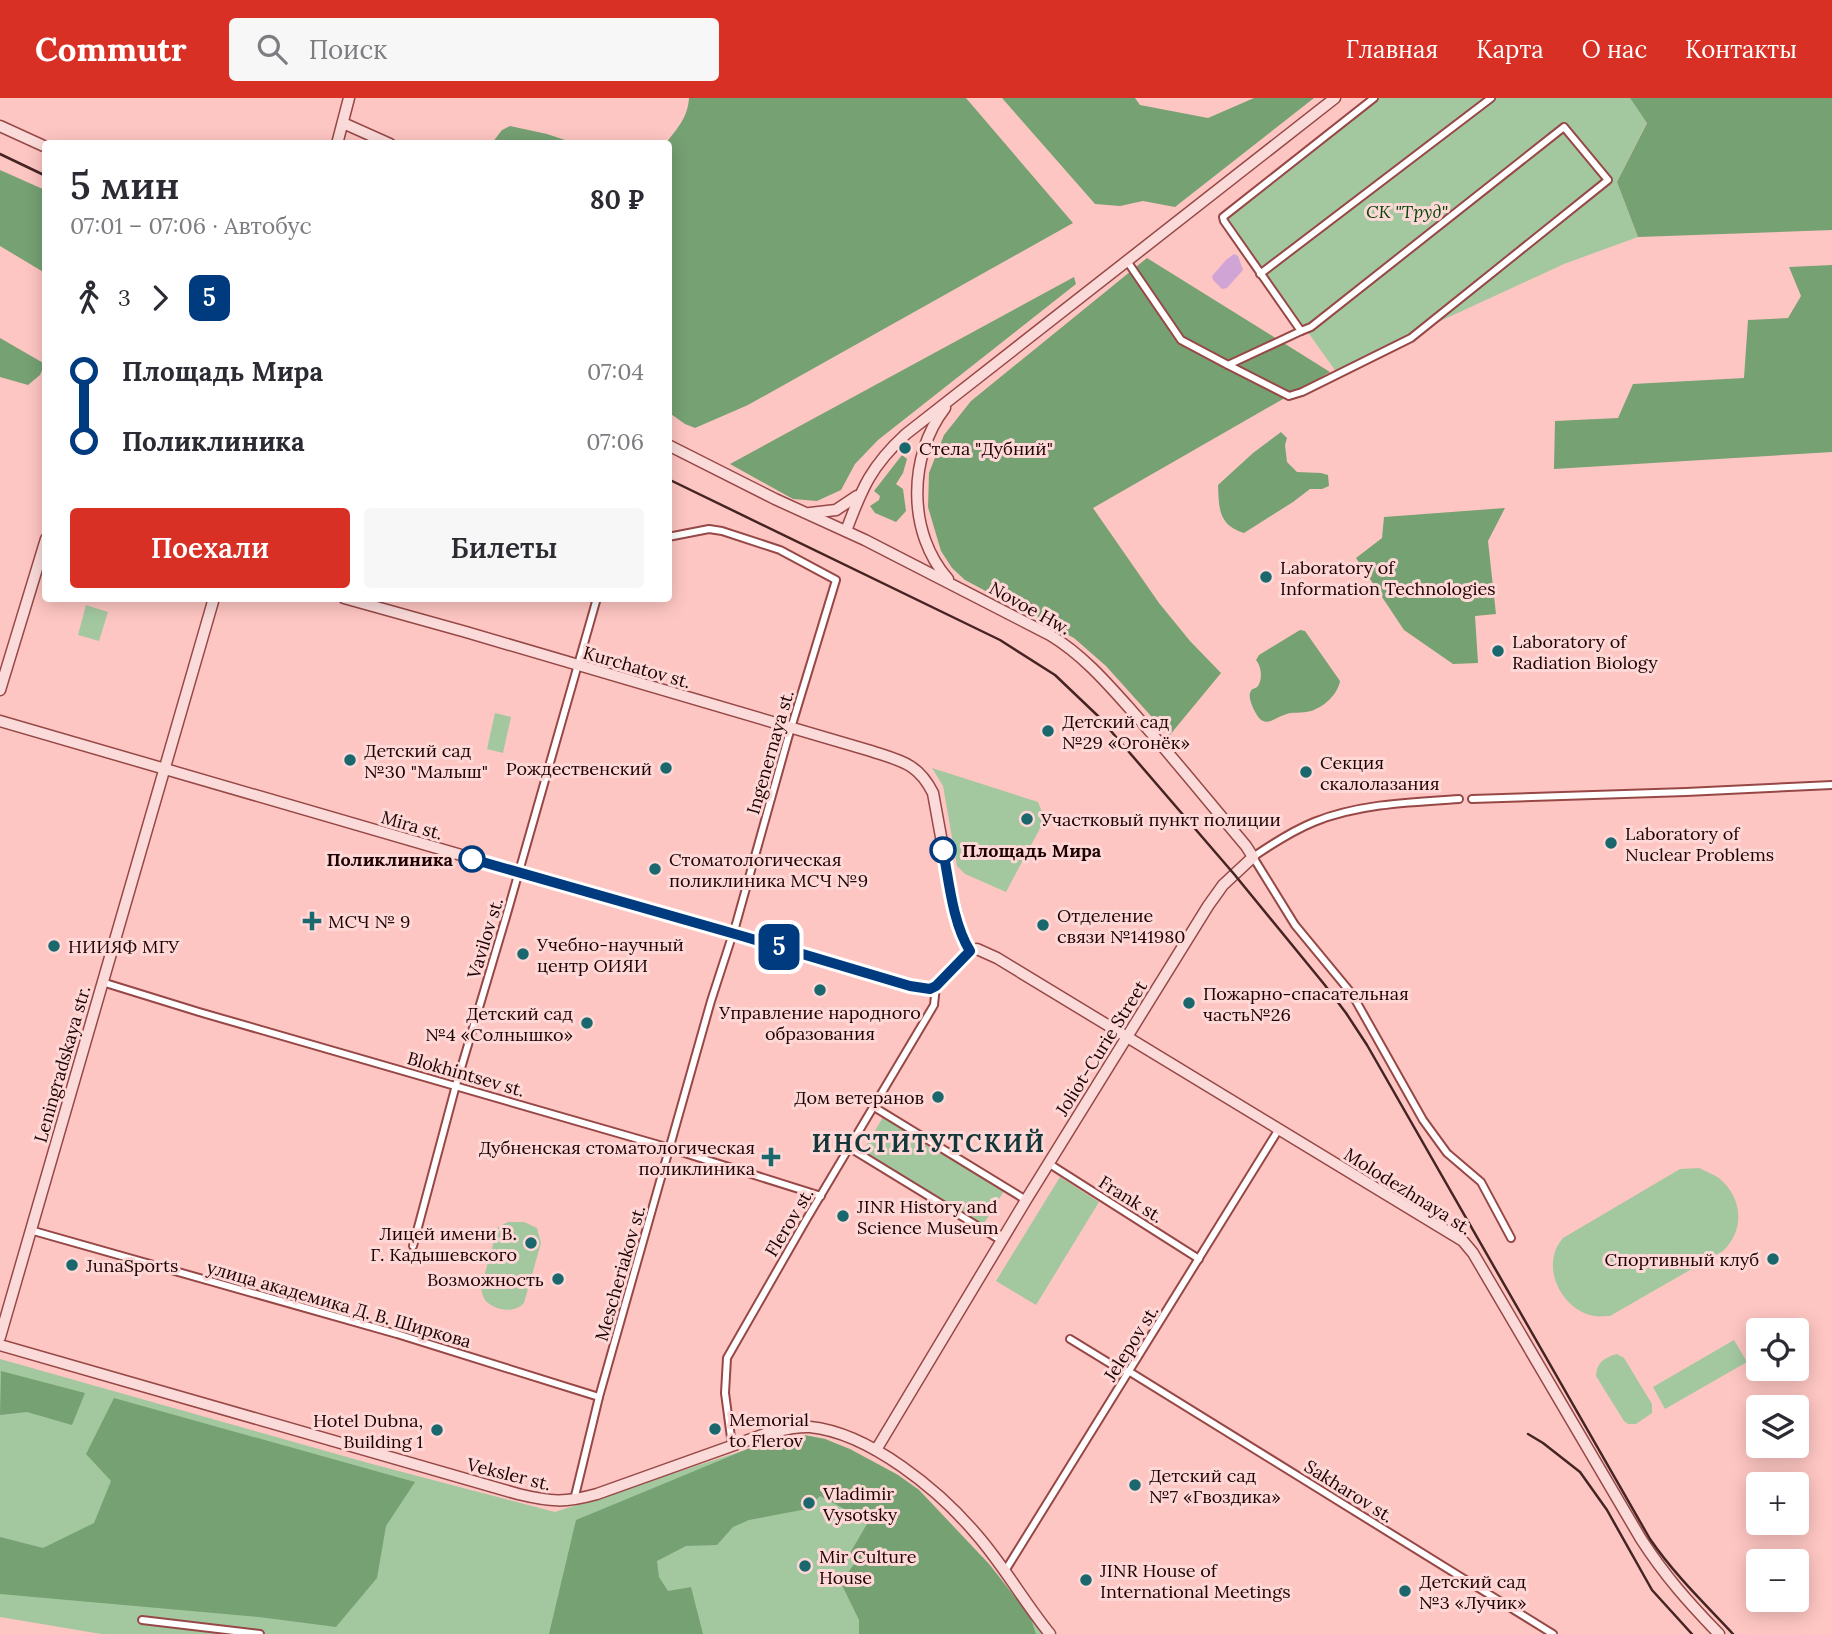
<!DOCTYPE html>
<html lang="ru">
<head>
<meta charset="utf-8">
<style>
	:root { --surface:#fff; --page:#f7f7f7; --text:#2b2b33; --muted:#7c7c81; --accent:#d93025 }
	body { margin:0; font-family:Lora,serif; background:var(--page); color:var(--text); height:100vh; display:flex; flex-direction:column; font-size:26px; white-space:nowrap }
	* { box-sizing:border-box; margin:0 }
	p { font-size:23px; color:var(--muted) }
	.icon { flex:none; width:38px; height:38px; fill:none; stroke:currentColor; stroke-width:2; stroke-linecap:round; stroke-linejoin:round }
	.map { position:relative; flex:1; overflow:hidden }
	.panel { position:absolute; left:42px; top:42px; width:630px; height:462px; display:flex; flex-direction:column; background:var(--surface); border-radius:7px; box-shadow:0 4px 18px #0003 }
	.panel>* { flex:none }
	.badge { padding:0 14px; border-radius:10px; font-size:24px; line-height:46px }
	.buttons { position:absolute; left:1746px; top:1220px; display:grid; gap:14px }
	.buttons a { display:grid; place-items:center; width:63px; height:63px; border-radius:7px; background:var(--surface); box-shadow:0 4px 18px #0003; font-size:35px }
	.map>.badge { position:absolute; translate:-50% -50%; box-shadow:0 0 0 4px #fff }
	.legs { display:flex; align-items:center; gap:10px; height:77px; padding:0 28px; font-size:23px }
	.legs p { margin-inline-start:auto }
	.head { display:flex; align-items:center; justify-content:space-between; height:119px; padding:0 28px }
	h1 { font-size:38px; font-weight:600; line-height:52px }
	.button { display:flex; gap:14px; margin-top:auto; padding:14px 28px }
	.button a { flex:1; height:80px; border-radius:7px; background:var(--accent); color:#fff; font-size:28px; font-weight:600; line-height:80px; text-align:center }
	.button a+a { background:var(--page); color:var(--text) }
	ul { padding:0 28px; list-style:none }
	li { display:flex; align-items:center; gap:24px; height:70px; font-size:26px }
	li i { display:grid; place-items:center; width:10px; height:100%; margin:0 9px; background:currentColor }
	li i::after { content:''; width:18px; height:18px; margin:-9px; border:5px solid; border-radius:50%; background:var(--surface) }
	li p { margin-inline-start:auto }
	li:first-child i { background:linear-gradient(#0000 50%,currentColor 0) }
	li:last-child i { background:linear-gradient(currentColor 50%,#0000 0) }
	header { display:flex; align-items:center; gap:42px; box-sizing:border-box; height:98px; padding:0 35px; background:var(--accent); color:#fff }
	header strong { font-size:33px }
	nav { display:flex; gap:38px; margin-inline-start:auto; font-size:24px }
	.search { width:490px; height:63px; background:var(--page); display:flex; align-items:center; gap:18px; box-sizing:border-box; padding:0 24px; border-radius:7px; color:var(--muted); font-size:26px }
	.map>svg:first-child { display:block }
</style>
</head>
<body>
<header>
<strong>Commutr</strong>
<div class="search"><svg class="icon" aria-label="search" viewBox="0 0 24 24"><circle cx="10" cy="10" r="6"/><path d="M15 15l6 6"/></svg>Поиск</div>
<nav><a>Главная</a><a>Карта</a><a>О нас</a><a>Контакты</a></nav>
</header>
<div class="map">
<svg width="1832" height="1536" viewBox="0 0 1832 1536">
	<rect width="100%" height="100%" fill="#fec6c2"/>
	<g fill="#a3c8a0">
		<polygon points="1368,0 1630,0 1647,24 1617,84 1638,139 1564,166 1410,237 1337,275 1222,114"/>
		<polygon points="86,507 108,514 99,543 78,537"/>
		<polygon points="495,615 511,619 503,655 487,651"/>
		<polygon points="932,670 1038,704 1045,721 1006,794 965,776 957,768 943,688"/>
		<polygon points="883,1019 1004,1093 983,1127 863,1053"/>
		<path d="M1699 1070C1705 1073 1713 1076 1719 1080 1743 1100 1745 1132 1723 1153L1610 1218C1605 1218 1599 1219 1594 1218 1567 1213 1546 1181 1555 1154 1556 1149 1560 1144 1563 1140L1680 1071Z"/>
		<polygon points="1060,1079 1099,1104 1036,1207 996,1183"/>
		<path d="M508 1124H524L537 1130 541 1145 524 1205C515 1215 498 1213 488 1205 483 1201 482 1195 481 1189L498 1129Z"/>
		<polygon points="1734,1242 1747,1264 1665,1311 1653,1289"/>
		<path d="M1617 1256 1624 1260 1652 1306V1315L1636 1326H1628L1624 1323 1596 1278C1596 1265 1605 1259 1617 1256Z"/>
		<polygon points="0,1261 372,1366 555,1414 788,1338 804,1337 825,1341 872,1363 898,1377 919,1392 989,1466 1044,1536 101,1536 0,1519"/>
	</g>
	<g fill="#76a173">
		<path d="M689 0H966L1073 125 748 307 695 330 685 326 668 314V46L666 45C677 31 688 19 689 0Z"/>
		<polygon points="1002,0 1135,0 1140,7 1208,20 1254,0 1314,0 1175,109 1143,103 1120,108 1095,106"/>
		<polygon points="1630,0 1832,0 1832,132 1638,139 1617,84 1647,25"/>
		<polygon points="510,28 547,36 574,45 492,45 502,32"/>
		<polygon points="0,72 45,92 45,175 0,148"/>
		<polygon points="1147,160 1330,274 1093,410 1159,505 1190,543 1221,575 1169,638 1106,568 1074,540 965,482 952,470 941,453 928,409 929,375 944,337 971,303"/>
		<polygon points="1832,167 1832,354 1554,371 1555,323 1618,320 1633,286 1744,280 1748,222 1788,220 1801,198 1789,169"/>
		<polygon points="1074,179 1076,186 878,342 855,366 841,392 817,403 793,401 730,366"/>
		<polygon points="0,240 45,266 40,277 28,287 0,279"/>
		<path d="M1281 334 1287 340 1285 347 1287 364 1297 374 1321 375 1328 377 1329 388 1322 391H1310L1293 404 1244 435C1218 427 1219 410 1218 387L1253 355Z"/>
		<polygon points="902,357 907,361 903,375 896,386 903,391 906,413 896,424 875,415 870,408 879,402 880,398 874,393"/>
		<polygon points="1505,410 1488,443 1496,516 1475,518 1478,565 1453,566 1404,532 1356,460 1382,440 1384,419"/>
		<path d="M1300 532 1305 533 1340 583C1338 596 1324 609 1311 613 1302 616 1293 613 1284 617 1276 619 1267 629 1259 620 1255 615 1248 601 1250 595 1252 589 1254 592 1258 588 1263 580 1261 568 1256 562L1259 557Z"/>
		<polygon points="1,1273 85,1295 72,1327 27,1314 0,1317"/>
		<polygon points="114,1300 415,1384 386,1428 377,1480 336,1529 259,1519 0,1496 0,1439 43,1450 94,1425 111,1383 86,1356"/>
		<polygon points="804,1337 825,1341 850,1351 898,1377 919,1392 989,1466 1030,1518 1036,1536 859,1536 859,1522 841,1485 856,1463 850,1455 867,1426 850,1414 820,1398 807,1411 749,1422 733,1429 717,1447 686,1448 657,1463 659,1479 668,1493 691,1489 703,1536 549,1536 576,1422 750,1350 788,1338"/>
	</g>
	<polygon fill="#d0a5d5" points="1234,156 1238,158 1243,172 1227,190 1222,191 1213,182 1212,178 1226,162"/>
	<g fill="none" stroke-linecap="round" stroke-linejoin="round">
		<defs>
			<g id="street">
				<polyline points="1127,163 1181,242 1228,267 1301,233 1224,123 1223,119 1374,0"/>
				<polyline points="1260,176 1491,0"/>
				<polyline points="1228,267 1289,298 1302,294 1411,240 1608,82 1564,29 1311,229 1301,233"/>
				<path d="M1459 701C1411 704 1358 706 1314 724 1292 733 1272 746 1253 759L1295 827 1352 896 1423 1022 1447 1055 1481 1084 1511 1140"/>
				<polyline points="1472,701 1686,694 1832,687"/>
				<polyline points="102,884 199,914 659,1047 821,1098"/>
				<polyline points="874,1009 1026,1102"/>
				<polyline points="850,1050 1002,1143"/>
				<polyline points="1048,1065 1199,1161"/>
				<polyline points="30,1132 397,1236 599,1299"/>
				<polyline points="413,1148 456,987 506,819 597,500"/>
				<polyline points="1070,1241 1119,1271 1130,1274 1553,1536"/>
				<polyline points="732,1347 725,1295 727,1260 806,1122 934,907 936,888"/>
				<polyline points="574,1402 599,1299 711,903 736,826 788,640 836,482 780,452 722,433 709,431 668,439"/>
				<polyline points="1005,1473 1279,1031"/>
				<polyline points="142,1522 260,1536"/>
			</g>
			<g id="secondary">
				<polyline points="343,25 390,46"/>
				<polyline points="0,28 46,49"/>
				<polyline points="337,46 349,0"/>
				<path d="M945 310C908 358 907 435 948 481"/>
				<path d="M668 347 775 401 865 442 1050 537C1083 557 1107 585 1132 613 1171 657 1208 703 1246 748L1253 759 1223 787 1208 808 1026 1102 876 1352"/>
				<polyline points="810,415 836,412 857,398"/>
				<path d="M846 433C862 390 871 368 906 336L1335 0"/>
				<path d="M344 500 466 534 871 653C901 663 918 665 933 695L950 788 962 840 970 853"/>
				<polyline points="0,592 46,441"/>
				<polyline points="0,623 922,891 930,891 936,888 970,853"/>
				<path d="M970 853 977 851 997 860 1463 1143 1473 1155 1641 1441C1665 1478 1688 1504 1719 1536"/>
				<polyline points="0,1239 214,500"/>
				<path d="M0 1247 518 1396C551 1404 565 1405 597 1396L768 1335C782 1332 796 1328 810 1329 870 1335 940 1393 977 1437 1004 1468 1024 1504 1050 1536"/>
			</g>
		</defs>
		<use href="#street" stroke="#974846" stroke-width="10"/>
		<use href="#secondary" stroke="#974846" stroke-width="13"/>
		<use href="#street" stroke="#fff" stroke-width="6"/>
		<use href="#secondary" stroke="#fadbda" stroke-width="10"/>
		<g stroke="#452424" stroke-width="2.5">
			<polyline points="0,56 46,78"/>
			<path d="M668 381 1000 542 1055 577 1098 618 1234 776 1324 886 1346 915 1367 947 1650 1441C1674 1476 1704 1505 1733 1536"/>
			<polyline points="1528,1336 1543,1345 1580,1374 1607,1412 1652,1492 1692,1536"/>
		</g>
	</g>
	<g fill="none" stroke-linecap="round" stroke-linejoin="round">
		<defs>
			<path id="line-1" d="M472 761 742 838 910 888 930 891 936 888 970 853C953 826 949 784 943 752"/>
		</defs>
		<use href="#line-1" stroke="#fff" stroke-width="16"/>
		<use href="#line-1" stroke="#003b80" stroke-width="10"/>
	</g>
	<g fill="#1a676d" stroke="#fed8d6" stroke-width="2.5">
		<circle cx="905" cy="350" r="7"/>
		<circle cx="1266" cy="479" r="7"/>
		<circle cx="1498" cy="553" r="7"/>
		<circle cx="1048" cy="633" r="7"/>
		<circle cx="350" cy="662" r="7"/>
		<circle cx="666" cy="670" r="7"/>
		<circle cx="1306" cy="674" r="7"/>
		<circle cx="1027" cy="721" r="7"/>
		<circle cx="1611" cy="745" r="7"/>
		<circle cx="655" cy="771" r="7"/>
		<path d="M308.5 812.5h7v7h7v7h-7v7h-7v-7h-7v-7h7z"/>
		<circle cx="1043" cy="827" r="7"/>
		<circle cx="54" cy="848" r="7"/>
		<circle cx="523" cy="856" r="7"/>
		<circle cx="820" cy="892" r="7"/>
		<circle cx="1189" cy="905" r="7"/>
		<circle cx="587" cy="925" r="7"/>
		<circle cx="938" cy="999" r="7"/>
		<path d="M767.5 1048.5h7v7h7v7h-7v7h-7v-7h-7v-7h7z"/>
		<circle cx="843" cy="1118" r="7"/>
		<circle cx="531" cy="1145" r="7"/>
		<circle cx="1773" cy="1161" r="7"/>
		<circle cx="72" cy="1167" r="7"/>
		<circle cx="558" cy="1181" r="7"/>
		<circle cx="715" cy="1331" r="7"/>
		<circle cx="437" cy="1332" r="7"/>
		<circle cx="1135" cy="1387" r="7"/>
		<circle cx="809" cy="1405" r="7"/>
		<circle cx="805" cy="1468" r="7"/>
		<circle cx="1086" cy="1482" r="7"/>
		<circle cx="1405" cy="1493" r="7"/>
	</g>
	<g fill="#fff" stroke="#003b80" stroke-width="3.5">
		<circle cx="943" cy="752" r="12"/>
		<circle cx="472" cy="761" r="12"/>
	</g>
	<g text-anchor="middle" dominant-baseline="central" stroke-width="6" stroke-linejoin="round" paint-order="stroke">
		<g font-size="18" font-style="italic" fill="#044606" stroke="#fed8d6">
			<text x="1407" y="113">СК "Труд"</text>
		</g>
		<g font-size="18" fill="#1e0203" stroke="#fed8d6" text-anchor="start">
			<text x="919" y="350">Стела "Дубний"</text>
			<text x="1280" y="469">Laboratory of<tspan x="1280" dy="21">Information Technologies</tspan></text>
			<text x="1512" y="543">Laboratory of<tspan x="1512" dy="21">Radiation Biology</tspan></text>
			<text x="1062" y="623">Детский сад<tspan x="1062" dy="21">№29 «Огонёк»</tspan></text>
			<text x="364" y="652">Детский сад<tspan x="364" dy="21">№30 "Малыш"</tspan></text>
			<text x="1320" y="664">Секция<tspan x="1320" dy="21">скалолазания</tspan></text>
			<text x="652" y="670" text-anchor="end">Рождественский</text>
			<text x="1041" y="721">Участковый пункт полиции</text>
			<text x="1625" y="735">Laboratory of<tspan x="1625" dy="21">Nuclear Problems</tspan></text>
			<text x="669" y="761">Стоматологическая<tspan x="669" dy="21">поликлиника МСЧ №9</tspan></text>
			<text x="1057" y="817">Отделение<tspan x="1057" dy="21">связи №141980</tspan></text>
			<text x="328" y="823">МСЧ № 9</text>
			<text x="537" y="846">Учебно-научный<tspan x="537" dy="21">центр ОИЯИ</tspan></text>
			<text x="68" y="848">НИИЯФ МГУ</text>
			<text x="1203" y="895">Пожарно-спасательная<tspan x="1203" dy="21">часть№26</tspan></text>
			<text x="820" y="914" text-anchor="middle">Управление народного<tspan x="820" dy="21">образования</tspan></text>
			<text x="573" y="915" text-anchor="end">Детский сад<tspan x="573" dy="21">№4 «Солнышко»</tspan></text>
			<text x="924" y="999" text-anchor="end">Дом ветеранов</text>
			<text x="755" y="1049" text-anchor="end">Дубненская стоматологическая<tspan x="755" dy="21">поликлиника</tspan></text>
			<text x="857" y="1108">JINR History and<tspan x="857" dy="21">Science Museum</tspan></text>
			<text x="517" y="1135" text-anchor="end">Лицей имени В.<tspan x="517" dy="21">Г. Кадышевского</tspan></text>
			<text x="1759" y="1161" text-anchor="end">Спортивный клуб</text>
			<text x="86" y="1167">JunaSports</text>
			<text x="544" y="1181" text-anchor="end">Возможность</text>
			<text x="729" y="1321">Memorial<tspan x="729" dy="21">to Flerov</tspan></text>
			<text x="423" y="1322" text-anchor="end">Hotel Dubna,<tspan x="423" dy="21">Building 1</tspan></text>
			<text x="1149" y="1377">Детский сад<tspan x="1149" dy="21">№7 «Гвоздика»</tspan></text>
			<text x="823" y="1395">Vladimir<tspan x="823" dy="21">Vysotsky</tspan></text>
			<text x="819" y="1458">Mir Culture<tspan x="819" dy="21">House</tspan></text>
			<text x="1100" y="1472">JINR House of<tspan x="1100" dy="21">International Meetings</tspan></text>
			<text x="1419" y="1483">Детский сад<tspan x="1419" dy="21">№3 «Лучик»</tspan></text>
		</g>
		<g font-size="18" fill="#1e0203" stroke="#fed8d6">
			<text transform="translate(1030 510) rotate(29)">Novoe Hw.</text>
			<text transform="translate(637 569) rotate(16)">Kurchatov st.</text>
			<text transform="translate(770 654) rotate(-74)">Ingenernaya st.</text>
			<text transform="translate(412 727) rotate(16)">Mira st.</text>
			<text transform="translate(485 840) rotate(-73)">Vavilov st.</text>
			<text transform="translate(1101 950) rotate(-58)">Joliot-Curie Street</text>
			<text transform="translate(62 966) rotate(-74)">Leningradskaya str.</text>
			<text transform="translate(466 976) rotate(16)">Blokhintsev st.</text>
			<text transform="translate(1408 1093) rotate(32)">Molodezhnaya st.</text>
			<text transform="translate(1131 1101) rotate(32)">Frank st.</text>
			<text transform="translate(789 1124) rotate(-59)">Flerov st.</text>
			<text transform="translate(620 1175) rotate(-74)">Mescheriakov st.</text>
			<text transform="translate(339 1206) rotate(16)">улица академика Д. В. Ширкова</text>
			<text transform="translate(1131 1245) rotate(-58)">Jelepov st.</text>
			<text transform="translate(509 1376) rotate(14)">Veksler st.</text>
			<text transform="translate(1349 1393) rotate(32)">Sakharov st.</text>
		</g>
		<g font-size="18" font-weight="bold" fill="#1e0203" stroke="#fed8d6" text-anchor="start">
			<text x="962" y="752">Площадь Мира</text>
			<text x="453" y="761" text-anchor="end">Поликлиника</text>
		</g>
		<g font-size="24" font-weight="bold" letter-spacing="2" fill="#14373a" stroke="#fed8d6">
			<text x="929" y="1045">ИНСТИТУТСКИЙ</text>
		</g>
	</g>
</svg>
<div class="buttons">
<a><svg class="icon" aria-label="locate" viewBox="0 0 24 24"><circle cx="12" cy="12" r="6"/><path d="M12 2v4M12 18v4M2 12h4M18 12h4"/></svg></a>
<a><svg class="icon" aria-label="layers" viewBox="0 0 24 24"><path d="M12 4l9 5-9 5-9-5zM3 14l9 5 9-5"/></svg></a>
<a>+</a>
<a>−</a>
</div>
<b class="badge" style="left:779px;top:849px;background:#003b80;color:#fff">5</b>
<section class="panel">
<div class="head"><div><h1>5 мин</h1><p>07:01 – 07:06 · Автобус</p></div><b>80 ₽</b></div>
<div class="legs"><svg class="icon" aria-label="walk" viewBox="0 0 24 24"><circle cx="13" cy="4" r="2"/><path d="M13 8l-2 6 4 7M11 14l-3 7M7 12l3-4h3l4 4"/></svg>3<svg class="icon" aria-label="forward" viewBox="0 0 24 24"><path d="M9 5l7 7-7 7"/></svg><b class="badge" style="background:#003b80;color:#fff">5</b></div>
<ul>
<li><i style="color:#003b80"></i><b>Площадь Мира</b><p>07:04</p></li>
<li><i style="color:#003b80"></i><b>Поликлиника</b><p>07:06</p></li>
</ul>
<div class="button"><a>Поехали</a><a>Билеты</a></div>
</section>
</div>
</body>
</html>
